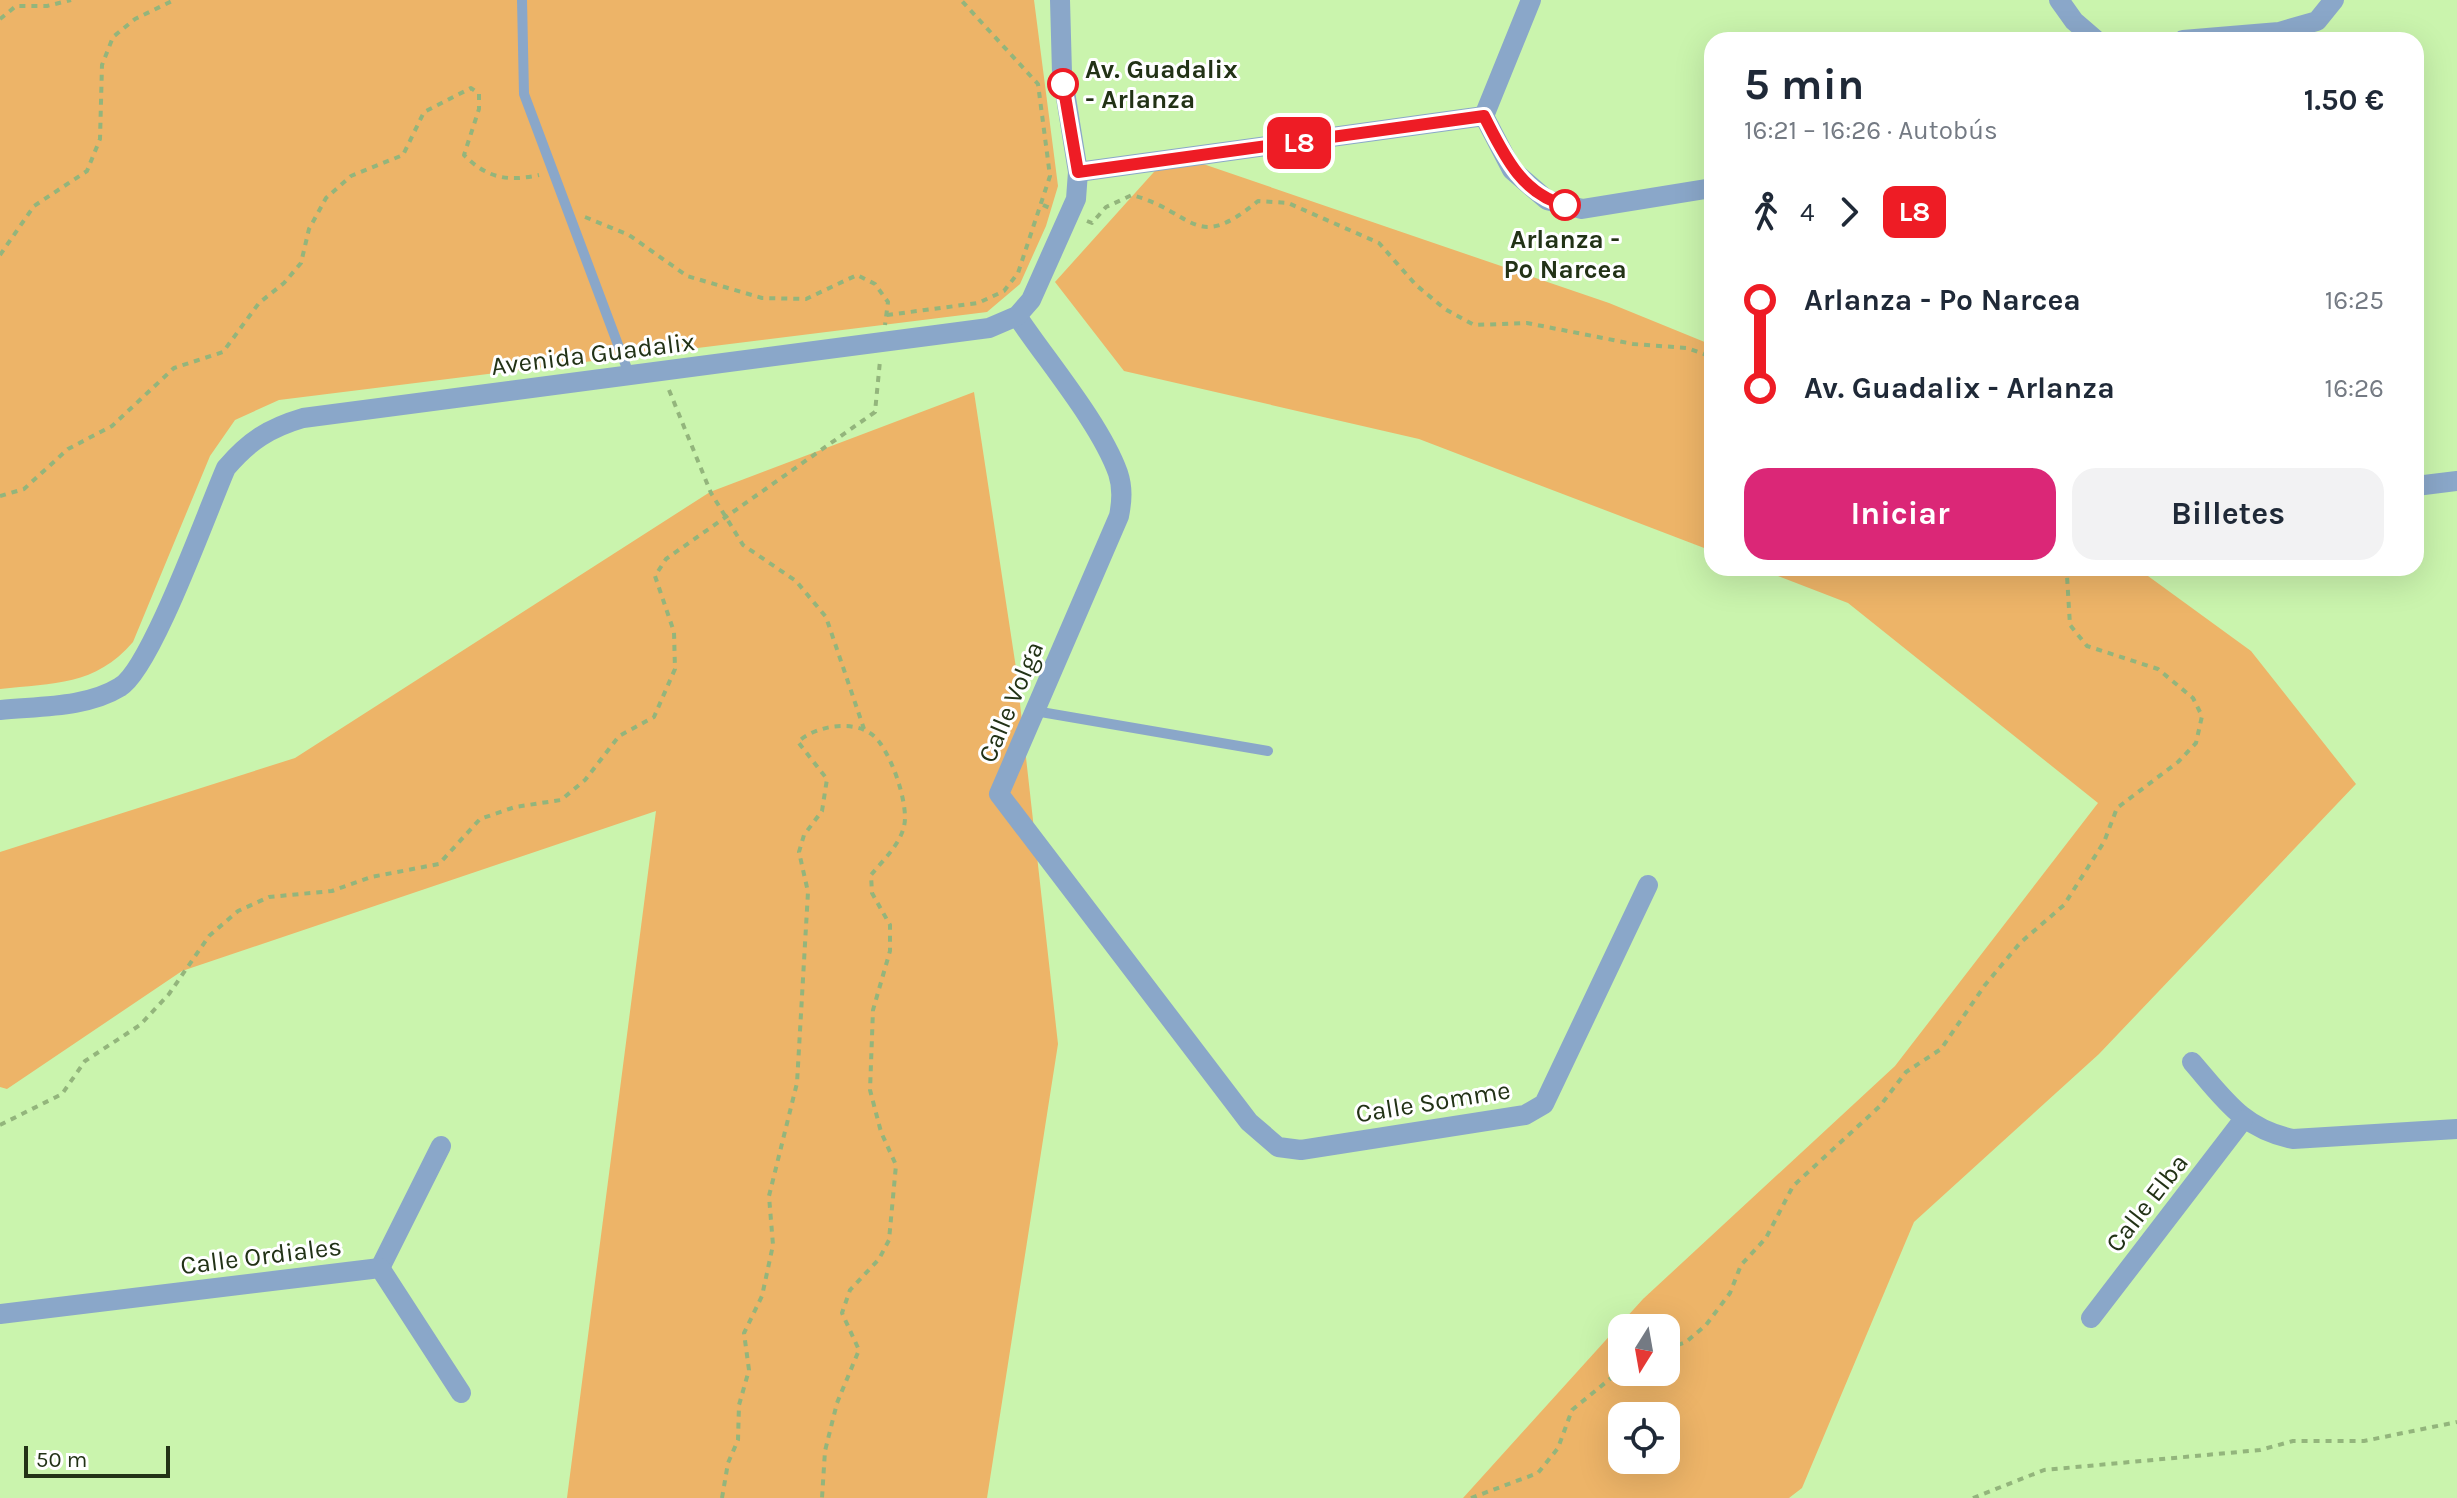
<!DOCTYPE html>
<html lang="es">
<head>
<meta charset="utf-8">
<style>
	:root { --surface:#fff; --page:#f2f2f3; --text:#1f2937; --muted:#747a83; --accent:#db2777 }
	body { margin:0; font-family:Karla,sans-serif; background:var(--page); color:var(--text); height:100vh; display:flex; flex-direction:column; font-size:30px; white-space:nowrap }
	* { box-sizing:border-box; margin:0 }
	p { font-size:26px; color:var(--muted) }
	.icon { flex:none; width:44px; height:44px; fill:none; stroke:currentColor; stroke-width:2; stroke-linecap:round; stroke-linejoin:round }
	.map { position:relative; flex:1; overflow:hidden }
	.side { position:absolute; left:1704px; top:32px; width:720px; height:544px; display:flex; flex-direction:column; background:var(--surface); border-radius:24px; box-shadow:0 8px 32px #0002 }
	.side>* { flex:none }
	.badge { padding:0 16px; border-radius:12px; font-size:28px; line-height:52px }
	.needle { width:52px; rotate:191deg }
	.fabs { position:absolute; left:1608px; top:1314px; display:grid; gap:16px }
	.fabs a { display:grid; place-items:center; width:72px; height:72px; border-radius:16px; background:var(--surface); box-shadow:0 8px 32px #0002; font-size:40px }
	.scale { position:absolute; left:24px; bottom:20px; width:146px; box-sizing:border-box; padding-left:8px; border:4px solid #223216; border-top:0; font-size:22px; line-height:28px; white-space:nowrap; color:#223216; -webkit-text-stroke:6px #fff; paint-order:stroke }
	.map>.badge { position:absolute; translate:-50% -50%; box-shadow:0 0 0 4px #fff }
	.legs { display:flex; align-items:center; gap:12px; height:88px; padding:0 40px; font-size:26px }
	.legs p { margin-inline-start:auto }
	.headline { display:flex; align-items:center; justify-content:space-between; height:136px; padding:0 40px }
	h1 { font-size:44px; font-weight:700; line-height:60px }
	.button { display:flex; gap:16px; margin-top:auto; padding:16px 40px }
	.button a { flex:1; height:92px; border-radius:24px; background:var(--accent); color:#fff; font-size:32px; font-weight:700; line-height:92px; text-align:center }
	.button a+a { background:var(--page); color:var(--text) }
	ul { padding:0 40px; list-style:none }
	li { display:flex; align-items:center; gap:28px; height:88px; font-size:30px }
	li i { display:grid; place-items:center; width:12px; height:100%; margin:0 10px; background:currentColor }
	li i::after { content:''; width:20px; height:20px; margin:-10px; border:6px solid; border-radius:50%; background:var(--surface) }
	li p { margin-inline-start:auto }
	li:first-child i { background:linear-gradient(#0000 50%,currentColor 0) }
	li:last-child i { background:linear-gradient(currentColor 50%,#0000 0) }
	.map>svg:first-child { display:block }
</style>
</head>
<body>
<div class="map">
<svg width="2457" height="1498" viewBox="0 0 2457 1498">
	<rect width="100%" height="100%" fill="#caf4ad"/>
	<g fill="#edb468" fill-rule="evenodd">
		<path d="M0 0H1034L1058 186 1046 226 1020 284 987 312 279 400 235 420 210 456 133 642C95 686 54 683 0 689Z"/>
		<polygon points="1171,153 1609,303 1712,345 1712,551 1419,439 1124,371 1055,282"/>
		<polygon points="974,392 1016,668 1058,1044 987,1498 567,1498 656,811 182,971 7,1089 0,1087 0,852 295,758 710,492"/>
		<path d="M1757 568H2137L2251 651 2356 784 2099 1054 1914 1222 1802 1488 1789 1498H1463L1643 1299 1895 1066 2098 803 1848 603ZM1666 1328V1372H1622V1328ZM1666 1416V1460H1622V1416Z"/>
	</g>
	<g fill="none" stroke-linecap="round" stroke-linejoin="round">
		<g stroke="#93b57c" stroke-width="4" stroke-dasharray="6 6" stroke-linecap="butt">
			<polyline points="0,19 16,6 47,6 71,0"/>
			<polyline points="1043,205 1052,209"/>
			<polyline points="585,217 629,235 687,276 762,298 806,299 857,275 875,284 888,302 885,325"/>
			<path d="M1087 221 1092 223 1106 207 1132 195C1195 212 1194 254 1258 201L1288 203 1379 243 1416 285 1445 309 1474 325 1527 323 1633 344 1687 348 1712 357"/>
			<polyline points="0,255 34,206 87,171 100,139 102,65 113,37 135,19 174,0"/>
			<polyline points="887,315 978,303 1004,291 1018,273 1050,176 1038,84 961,0"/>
			<polyline points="669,390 711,493 743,545 796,581 826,617 864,729"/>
			<path d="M0 496 24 489 68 449 112 426 174 368 223 352 259 303 284 283 301 263 309 229 326 198 351 176 403 155 424 112 471 88 479 94V109L464 155C487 178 507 182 539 175"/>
			<polyline points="0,1125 62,1094 85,1061 140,1025 169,994 209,936 238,911 269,897 332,891 371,877 439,864 480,819 515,807 561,800 585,780 619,736 654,717 675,669 674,632 655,576 666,559 875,412 880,361"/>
			<polyline points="1666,1349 1686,1342 1706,1325 1730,1293 1741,1265 1766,1238 1793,1186 1880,1106 1906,1072 1941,1049 1985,985 2020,943 2064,905 2104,842 2117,808 2178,762 2196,743 2202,716 2193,698 2158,669 2087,646 2070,625 2067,576 2061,568"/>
			<path d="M722 1498 728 1463 738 1440 739 1405 749 1370 744 1333 762 1296 773 1245 769 1196 797 1083 808 892 799 852 804 835 822 811 827 779 798 742C817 724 863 717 880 743 893 761 905 796 905 818 905 840 884 859 871 875L872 893 890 925V951L873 1010 870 1090 881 1132 896 1165 889 1240 879 1259 850 1290 842 1313 859 1350 837 1403 825 1451 822 1498"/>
			<polyline points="1471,1498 1538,1473 1558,1448 1572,1410 1622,1369"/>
			<polyline points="1973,1498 2044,1470 2260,1450 2293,1441 2364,1441 2457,1422"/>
		</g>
		<g stroke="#8aa7c9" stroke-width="10">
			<polyline points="522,0 524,94 629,374"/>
			<polyline points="1035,711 1268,751"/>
		</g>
		<g stroke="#8aa7c9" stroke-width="20">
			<polyline points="2059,0 2074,21 2096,40"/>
			<polyline points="2183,40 2279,32 2317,21 2334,0"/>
			<polyline points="1484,116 1512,170 1547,200 1582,209 1712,188"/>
			<polyline points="1484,116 1531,0"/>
			<polyline points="1078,172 1484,116"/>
			<path d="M1017 316C1047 361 1100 423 1118 473 1123 488 1122 501 1119 516L999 794 1249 1122 1278 1147 1301 1150 1525 1115 1544 1104 1648 885"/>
			<polyline points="2416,486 2457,481"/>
			<path d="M0 710C38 706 86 708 120 687 151 669 208 509 226 468 249 441 269 428 303 418L989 328 1017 316 1031 300 1076 199 1078 172 1062 73 1060 0"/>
			<path d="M2192 1062C2224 1099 2243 1129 2293 1139L2457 1129"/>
			<polyline points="380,1268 441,1146"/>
			<polyline points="0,1314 380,1268 461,1393"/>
			<polyline points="2091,1318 2243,1120"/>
		</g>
	</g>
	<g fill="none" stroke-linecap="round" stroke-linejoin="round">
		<defs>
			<path id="line-1" d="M1063 84 1078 172 1484 116C1503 153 1521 194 1565 205"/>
		</defs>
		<use href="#line-1" stroke="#fff" stroke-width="18"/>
		<use href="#line-1" stroke="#ee1c25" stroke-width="12"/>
	</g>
	<g fill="#fff" stroke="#ee1c25" stroke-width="4">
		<circle cx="1063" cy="84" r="14"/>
		<circle cx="1565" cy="205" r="14"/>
	</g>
	<g text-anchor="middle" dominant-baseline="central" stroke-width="6" stroke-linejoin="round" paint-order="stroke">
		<g font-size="26" font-weight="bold" fill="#223216" stroke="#fff" text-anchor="start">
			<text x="1085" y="69">Av. Guadalix<tspan x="1085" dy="30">- Arlanza</tspan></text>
			<text x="1565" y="239" text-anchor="middle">Arlanza -<tspan x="1565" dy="30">Pº Narcea</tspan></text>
		</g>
		<g font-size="26" fill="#223216" stroke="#fff">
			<text transform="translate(593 354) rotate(-7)">Avenida Guadalix</text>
			<text transform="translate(1011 702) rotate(-67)">Calle Volga</text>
			<text transform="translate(1433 1102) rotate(-9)">Calle Somme</text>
			<text transform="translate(2147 1203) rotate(-52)">Calle Elba</text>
			<text transform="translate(261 1256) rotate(-7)">Calle Ordiales</text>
		</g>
	</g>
</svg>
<div class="fabs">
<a><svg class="needle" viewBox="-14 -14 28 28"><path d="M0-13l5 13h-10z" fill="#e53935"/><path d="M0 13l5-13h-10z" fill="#747a83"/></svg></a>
<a><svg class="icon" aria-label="locate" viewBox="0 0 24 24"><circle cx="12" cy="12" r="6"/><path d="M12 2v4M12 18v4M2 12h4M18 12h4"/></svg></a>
</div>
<div class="scale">50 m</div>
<b class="badge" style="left:1299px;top:143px;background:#ee1c25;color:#fff">L8</b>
<section class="side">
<div class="headline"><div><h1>5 min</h1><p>16:21 – 16:26 · Autobús</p></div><b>1.50 €</b></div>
<div class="legs"><svg class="icon" aria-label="walk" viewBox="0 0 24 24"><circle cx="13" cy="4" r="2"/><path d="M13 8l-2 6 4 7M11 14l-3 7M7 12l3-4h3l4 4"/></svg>4<svg class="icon" aria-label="forward" viewBox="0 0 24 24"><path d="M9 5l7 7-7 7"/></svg><b class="badge" style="background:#ee1c25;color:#fff">L8</b></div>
<ul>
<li><i style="color:#ee1c25"></i><b>Arlanza - Pº Narcea</b><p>16:25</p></li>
<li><i style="color:#ee1c25"></i><b>Av. Guadalix - Arlanza</b><p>16:26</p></li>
</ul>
<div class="button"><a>Iniciar</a><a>Billetes</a></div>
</section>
</div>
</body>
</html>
